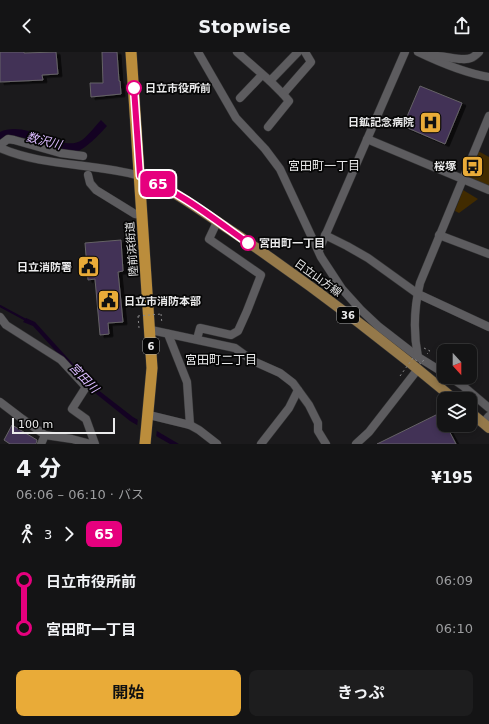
<!DOCTYPE html>
<html lang="ja">
<head>
<meta charset="utf-8">
<style>
	:root { --surface:#141415; --page:#1d1d1e; --text:#f1f3f6; --muted:#9d9ea0; --line:#333334; --accent:#e9ab38 }
	body { margin:0; font-family:"DejaVu Sans","Noto Sans JP",sans-serif; background:var(--page); color:var(--text); height:100vh; display:flex; flex-direction:column; font-size:15px; white-space:nowrap }
	* { box-sizing:border-box; margin:0 }
	p { font-size:13px; color:var(--muted) }
	.icon { flex:none; width:22px; height:22px; fill:none; stroke:currentColor; stroke-width:2; stroke-linecap:round; stroke-linejoin:round }
	.map { position:relative; height:392px; overflow:hidden }
	.panel { display:flex; flex-direction:column; background:var(--surface); flex:1 }
	.panel>* { flex:none }
	.badge { padding:0 8px; border-radius:6px; font-size:14px; line-height:26px }
	.needle { width:26px; rotate:159deg }
	.buttons { position:absolute; left:437px; top:292px; display:grid; gap:8px }
	.buttons a { display:grid; place-items:center; width:40px; height:40px; border-radius:8px; background:var(--surface); box-shadow:0 2px 6px #0003,0 0 0 1px var(--line); font-size:20px }
	.scale { position:absolute; left:12px; bottom:10px; width:103px; box-sizing:border-box; padding-left:4px; border:2px solid #eaeaeb; border-top:0; font-size:11px; line-height:14px; white-space:nowrap; color:#eaeaeb; -webkit-text-stroke:3px #060606; paint-order:stroke }
	.map>.badge { position:absolute; translate:-50% -50%; box-shadow:0 0 0 2px #fff }
	.legs { display:flex; align-items:center; gap:6px; height:44px; padding:0 16px; font-size:13px }
	.legs p { margin-inline-start:auto }
	.summary { display:flex; align-items:center; justify-content:space-between; height:68px; padding:0 16px }
	h1 { font-size:22px; font-weight:700; line-height:30px }
	.primary-button { display:flex; gap:8px; margin-top:auto; padding:8px 16px }
	.primary-button a { flex:1; height:46px; border-radius:8px; background:var(--accent); color:#111; font-size:16px; font-weight:700; line-height:46px; text-align:center }
	.primary-button a+a { background:var(--page); color:var(--text) }
	ul { padding:0 16px; list-style:none }
	li { display:flex; align-items:center; gap:14px; height:48px; font-size:15px }
	li i { display:grid; place-items:center; width:6px; height:100%; margin:0 5px; background:currentColor }
	li i::after { content:''; width:10px; height:10px; margin:-5px; border:3px solid; border-radius:50%; background:var(--surface) }
	li p { margin-inline-start:auto }
	li:first-child i { background:linear-gradient(#0000 50%,currentColor 0) }
	li:last-child i { background:linear-gradient(currentColor 50%,#0000 0) }
	header { display:flex; justify-content:space-between; align-items:center; height:52px; padding:0 16px; background:var(--surface); font-size:18px; font-weight:700 }
	.map>svg:first-child { display:block }
</style>
</head>
<body>
<header><svg class="icon" aria-label="back" viewBox="0 0 24 24"><path d="M15 5l-7 7 7 7"/></svg>Stopwise<svg class="icon" aria-label="share" viewBox="0 0 24 24"><path d="M12 15V3M7 8l5-5 5 5M5 13v7h14v-7"/></svg></header>
<div class="map">
<svg width="489" height="392" viewBox="0 0 489 392">
	<defs>
		<filter id="shadow"><feDropShadow dx="4" dy="2.5" stdDeviation="0" flood-color="#0009"/></filter>
	</defs>
	<rect width="100%" height="100%" fill="#1b1a1c"/>
	<g fill="#412b00">
		<polygon points="478,99 489,105 489,135 468,126"/>
		<polygon points="463,138 478,147 459,161 455,159"/>
	</g>
	<g fill="#140223">
		<path d="M101 68 107 74C100 82 84 99 74 100 56 102 27 81 11 85 8 85 4 88 0 89V80C28 67 62 102 82 88 89 83 95 74 101 68Z"/>
		<polygon points="26,266 35,270 93,334 133,365 179,392 170,392 130,369 90,337 33,274 23,270"/>
	</g>
	<polygon fill="#1b1a1c" points="138,366 157,377 156,386 137,375"/>
	<g fill="none" stroke-linecap="round" stroke-linejoin="round">
		<polyline stroke="#140223" stroke-width="2" points="0,254 26,268"/>
	</g>
	<g fill="#433056" stroke="#656366" filter="url(#shadow)">
		<polygon points="0,0 24,0 24,1 56,0 58,22 42,23 43,28 0,30"/>
		<polygon points="102,0 117,0 119,29 120,29 121,42 91,45 90,31 103,31"/>
		<polygon points="420,34 462,51 445,92 403,74"/>
		<polygon points="121,188 123,219 118,220 123,270 108,271 109,282 100,283 95,227 88,228 85,191"/>
		<polygon points="440,361 444,368 444,373 446,373 456,392 377,392"/>
		<polygon points="12,373 37,388 36,392 10,392 4,388"/>
	</g>
	<g fill="none" stroke-linecap="round" stroke-linejoin="round">
		<defs>
			<g id="minor">
				<polyline points="198,0 236,66 265,97 280,117 321,205 342,237 361,258 378,274 418,305 444,321"/>
				<polyline points="237,0 270,29 298,0"/>
				<path d="M418 0C441 11 464 21 489 25"/>
				<path d="M429 4C441 2 462 10 471 6 474 5 477 2 479 0"/>
				<polyline points="270,29 283,42 311,10 305,0"/>
				<polyline points="240,46 262,23"/>
				<polyline points="268,75 289,49 283,42"/>
				<polyline points="367,87 489,138"/>
				<polyline points="0,93 8,87 14,88 60,101 83,104"/>
				<path d="M0 96C44 115 94 111 140 124"/>
				<polyline points="88,123 90,131 96,138 135,162 142,163"/>
				<polyline points="325,183 347,194 368,206 418,242 489,275"/>
				<polyline points="439,183 489,202"/>
				<polyline points="319,198 405,0"/>
				<polyline points="0,265 6,273 61,308 86,335 72,357 86,367 95,392"/>
				<polyline points="151,278 235,296 253,309 280,321 293,331 309,353 318,371 318,379 326,392"/>
				<polyline points="168,282 187,330 190,373"/>
				<polyline points="197,287 200,276 231,283 238,279 247,259 261,223 209,187 217,170"/>
				<path d="M418 305C413 280 414 256 420 231L489 64"/>
				<polyline points="450,325 463,334 489,356"/>
				<polyline points="0,350 21,366 45,383 72,387 91,392"/>
				<polyline points="149,363 190,373 199,378 217,392"/>
				<polyline points="483,371 489,364"/>
				<polyline points="41,392 45,383"/>
				<polyline points="261,392 289,356 298,338"/>
				<polyline points="356,392 369,380 418,317"/>
			</g>
			<g id="major">
				<path d="M140 124C175 138 205 162 236 182 311 233 385 289 454 347"/>
				<polyline points="470,360 489,376"/>
			</g>
			<polyline id="highway" points="131,0 152,316 145,392"/>
		</defs>
		<use href="#minor" stroke="#343435" stroke-width="9"/>
		<use href="#major" stroke="#343435" stroke-width="11"/>
		<use href="#highway" stroke="#343435" stroke-width="12"/>
		<g stroke="#89888a" stroke-width="1" stroke-dasharray="2 3" stroke-linecap="butt">
			<polyline points="161,262 162,272"/>
			<polyline points="138,264 139,276"/>
			<polyline points="424,296 430,299 427,302"/>
		</g>
		<use href="#minor" stroke="#5d5c5f" stroke-width="8"/>
		<use href="#major" stroke="#95794a" stroke-width="10"/>
		<use href="#highway" stroke="#bb8d3c" stroke-width="11"/>
		<g stroke="#89888a" stroke-width="1" stroke-dasharray="2 3" stroke-linecap="butt">
			<polyline points="138,264 161,262"/>
			<polyline points="400,324 413,306 421,312 425,306"/>
		</g>
	</g>
	<g fill="none" stroke-linecap="round" stroke-linejoin="round">
		<defs>
			<path id="line-1" d="M134 36 140 124C179 139 214 167 248 191"/>
		</defs>
		<use href="#line-1" stroke="#fff" stroke-width="9"/>
		<use href="#line-1" stroke="#e6007e" stroke-width="6"/>
	</g>
	<defs>
		<symbol id="hospital-square" viewBox="-11 -11 22 22"><rect x="-9" y="-9" width="18" height="18" rx="4" fill="#e9ab38" stroke="#060606"/><path d="M-5-5h3v3.5h4V-5h3V5h-3V1.5h-4V5h-3Z" fill="#111"/></symbol>
		<symbol id="bus-square" viewBox="-11 -11 22 22"><rect x="-9" y="-9" width="18" height="18" rx="4" fill="#e9ab38" stroke="#060606"/><path d="M-5-6H5V4H4V6H2V4H-2V6H-4V4H-5ZM-3.5-4V0h7V-4ZM-3.5 1.2v1.5H-2V1.2ZM2 1.2v1.5H3.5V1.2Z" fill="#111"/></symbol>
		<symbol id="civic-square" viewBox="-11 -11 22 22"><rect x="-9" y="-9" width="18" height="18" rx="4" fill="#e9ab38" stroke="#060606"/><path d="M-.6-6.5H3V-4.5H.6V-3L4-1V1h2V6H-6V1h2V-1L-.6-3ZM-1.2 2.5V6h2.4V2.5Z" fill="#111"/></symbol>
	</defs>
	<g fill-rule="evenodd">
		<use href="#hospital-square" x="418" y="58" width="25" height="25"/>
		<use href="#bus-square" x="460" y="102" width="25" height="25"/>
		<use href="#civic-square" x="76" y="202" width="25" height="25"/>
		<use href="#civic-square" x="96" y="236" width="25" height="25"/>
	</g>
	<g fill="#fff" stroke="#e6007e" stroke-width="2">
		<circle cx="134" cy="36" r="7"/>
		<circle cx="248" cy="191" r="7"/>
	</g>
	<g text-anchor="middle" dominant-baseline="central" stroke-width="3.5" stroke-linejoin="round" paint-order="stroke">
		<g fill="#060606" stroke="#a6a6a6" stroke-width="1">
			<rect x="337" y="255" width="22" height="16" rx="3"/>
			<rect x="143" y="286" width="16" height="16" rx="3"/>
		</g>
		<g font-size="10" font-weight="bold" fill="#eaeaeb">
			<text x="348" y="263">36</text>
			<text x="151" y="294">6</text>
		</g>
		<g font-size="11" font-weight="bold" fill="#eaeaeb" stroke="#060606" text-anchor="start">
			<text x="145" y="36">日立市役所前</text>
			<text x="259" y="191">宮田町一丁目</text>
		</g>
		<g font-size="11" font-weight="bold" fill="#eaeaeb" stroke="#060606" text-anchor="end">
			<text x="414" y="70">日鉱記念病院</text>
			<text x="456" y="114">桜塚</text>
			<text x="72" y="215">日立消防署</text>
			<text x="124" y="249" text-anchor="start">日立市消防本部</text>
		</g>
		<g font-size="11" fill="#eaeaeb" stroke="#060606">
			<text transform="translate(132 197) rotate(-94)">陸前浜街道</text>
			<text transform="translate(318 226) rotate(36)">日立山方線</text>
		</g>
		<g font-size="12" font-style="italic" fill="#dbbbff" stroke="#060606">
			<text transform="translate(44 89) rotate(14)">数沢川</text>
			<text transform="translate(84 326) rotate(46)">宮田川</text>
		</g>
		<g font-size="12" fill="#eaeaeb" stroke="#060606">
			<text x="324" y="114">宮田町一丁目</text>
			<text x="221" y="308">宮田町二丁目</text>
		</g>
	</g>
</svg>
<div class="buttons">
<a><svg class="needle" viewBox="-14 -14 28 28"><path d="M0-13l5 13h-10z" fill="#e53935"/><path d="M0 13l5-13h-10z" fill="#9d9ea0"/></svg></a>
<a><svg class="icon" aria-label="layers" viewBox="0 0 24 24"><path d="M12 4l9 5-9 5-9-5zM3 14l9 5 9-5"/></svg></a>
</div>
<div class="scale">100 m</div>
<b class="badge" style="left:158px;top:132px;background:#e6007e;color:#fff">65</b>
</div>
<section class="panel">
<div class="summary"><div><h1>4 分</h1><p>06:06 – 06:10 · バス</p></div><b>¥195</b></div>
<div class="legs"><svg class="icon" aria-label="walk" viewBox="0 0 24 24"><circle cx="13" cy="4" r="2"/><path d="M13 8l-2 6 4 7M11 14l-3 7M7 12l3-4h3l4 4"/></svg>3<svg class="icon" aria-label="forward" viewBox="0 0 24 24"><path d="M9 5l7 7-7 7"/></svg><b class="badge" style="background:#e6007e;color:#fff">65</b></div>
<ul>
<li><i style="color:#e6007e"></i><b>日立市役所前</b><p>06:09</p></li>
<li><i style="color:#e6007e"></i><b>宮田町一丁目</b><p>06:10</p></li>
</ul>
<div class="primary-button"><a>開始</a><a>きっぷ</a></div>
</section>
</body>
</html>
